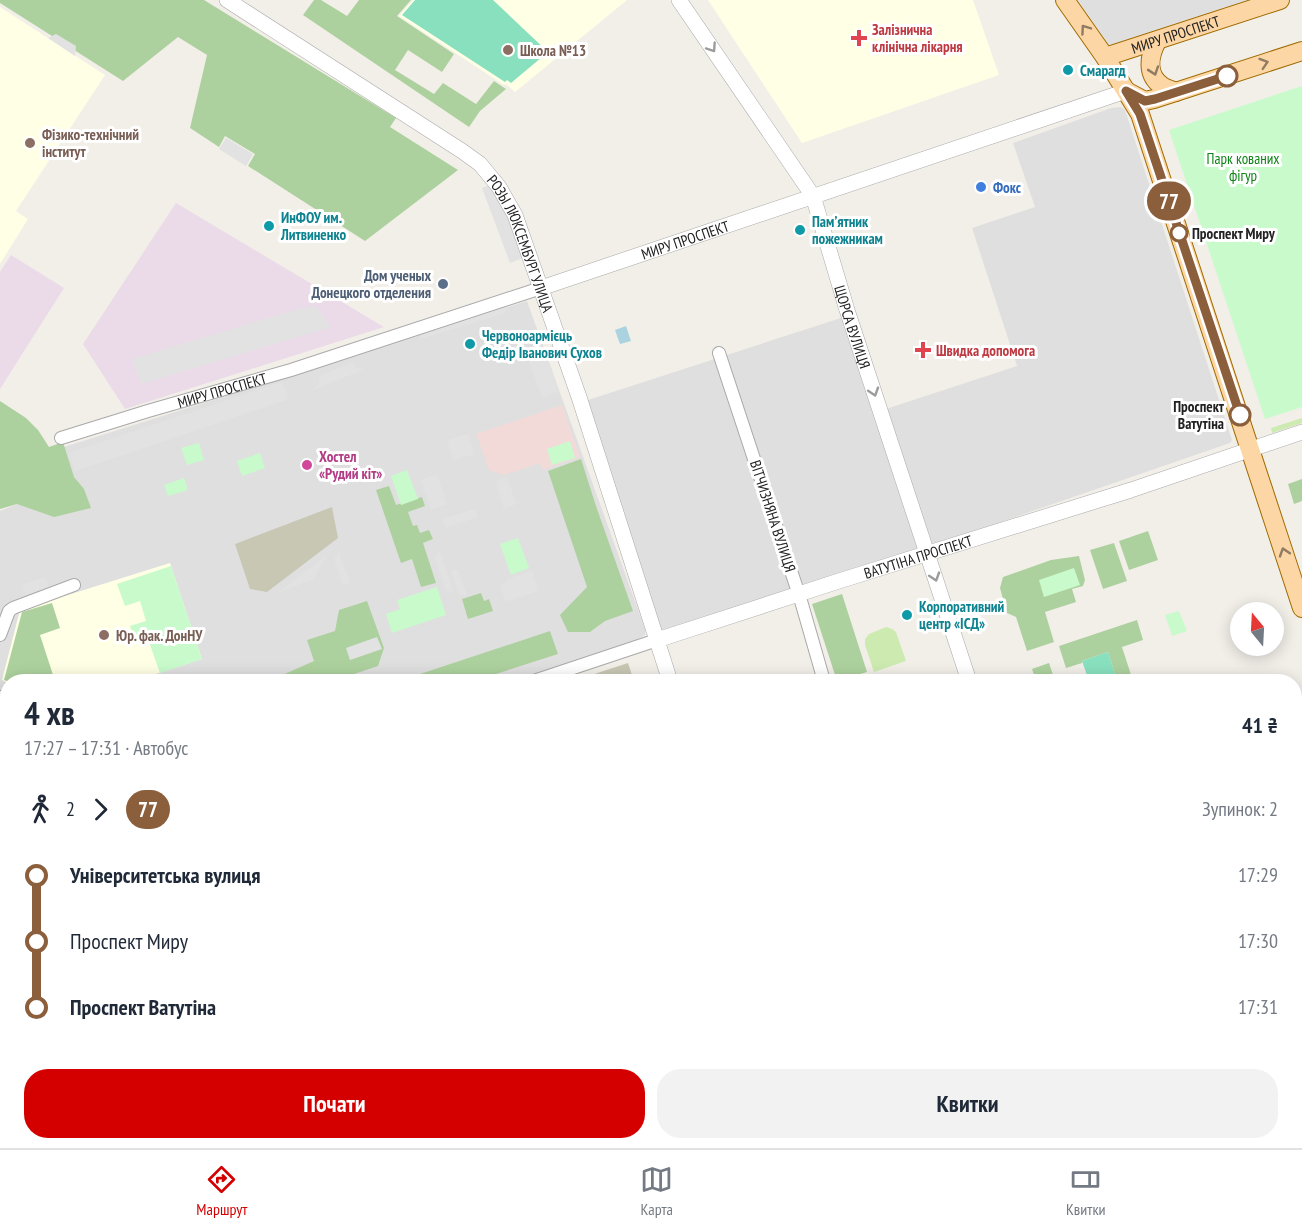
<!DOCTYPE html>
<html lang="uk">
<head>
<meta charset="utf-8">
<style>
	:root { --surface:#fff; --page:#f2f2f3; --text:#1f2937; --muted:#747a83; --line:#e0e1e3; --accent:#d40000 }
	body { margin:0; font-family:"PT Sans Narrow",sans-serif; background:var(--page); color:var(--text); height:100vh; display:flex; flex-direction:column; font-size:22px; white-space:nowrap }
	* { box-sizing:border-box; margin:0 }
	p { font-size:20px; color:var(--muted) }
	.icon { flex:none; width:33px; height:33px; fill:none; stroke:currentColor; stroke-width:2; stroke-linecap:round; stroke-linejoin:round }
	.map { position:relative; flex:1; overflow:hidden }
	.side { position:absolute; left:0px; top:674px; width:1302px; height:476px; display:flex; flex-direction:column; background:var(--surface); border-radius:24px 24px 0 0; box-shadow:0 3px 15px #0003 }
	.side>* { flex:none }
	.badge { padding:0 12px; border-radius:20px; font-size:21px; line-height:39px }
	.needle { width:39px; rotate:342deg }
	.controls { position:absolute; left:1230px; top:602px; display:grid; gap:12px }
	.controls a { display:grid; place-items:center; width:54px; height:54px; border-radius:50%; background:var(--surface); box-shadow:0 3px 15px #0003; font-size:30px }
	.map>.badge { position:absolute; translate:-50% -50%; box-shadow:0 0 0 3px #fff }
	.legs { display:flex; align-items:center; gap:9px; height:66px; padding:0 24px; font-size:20px }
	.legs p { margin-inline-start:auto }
	.overview { display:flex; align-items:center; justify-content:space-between; height:102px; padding:0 24px }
	h1 { font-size:33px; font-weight:600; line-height:45px }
	.cta { display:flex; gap:12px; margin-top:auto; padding:12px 24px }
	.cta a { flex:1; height:69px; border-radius:24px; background:var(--accent); color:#fff; font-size:24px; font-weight:600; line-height:69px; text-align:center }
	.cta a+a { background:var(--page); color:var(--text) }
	ul { padding:0 24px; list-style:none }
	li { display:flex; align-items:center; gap:21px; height:66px; font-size:22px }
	li i { display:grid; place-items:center; width:9px; height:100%; margin:0 8px; background:currentColor }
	li i::after { content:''; width:15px; height:15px; margin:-8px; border:4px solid; border-radius:50%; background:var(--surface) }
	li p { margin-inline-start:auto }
	li:first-child i { background:linear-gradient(#0000 50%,currentColor 0) }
	li:last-child i { background:linear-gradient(currentColor 50%,#0000 0) }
	.menu { display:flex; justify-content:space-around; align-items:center; height:84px; border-top:2px solid var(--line); background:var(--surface); font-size:16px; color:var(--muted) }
	.menu a { display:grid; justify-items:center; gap:3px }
	.menu .active { color:var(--accent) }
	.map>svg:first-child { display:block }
</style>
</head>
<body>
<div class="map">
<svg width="1302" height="1148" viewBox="0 0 1302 1148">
	<rect width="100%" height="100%" fill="#f2efe9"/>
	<g fill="#e0dfdf">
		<polygon points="1078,0 1247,0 1109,45"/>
		<polygon points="1121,107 1125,110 1232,440 1230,443 937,544 932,543 886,409 1017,366 972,228 1035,207 1013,143 1111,108"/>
		<polygon points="527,301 645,629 645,635 638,639 515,681 8,681 7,797 0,794 0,511 17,504 45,453"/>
		<polygon points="841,318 917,547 914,551 663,632 660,627 585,401"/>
		<polygon points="1302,1050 1302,1148 1128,1148 1126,1142 1294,1142 1295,1052"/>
		<polygon points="1010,1142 1110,1142 1112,1148 991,1148"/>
	</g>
	<polygon fill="#f2dad9" points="562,405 580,457 543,470 540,463 504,475 489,470 476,434"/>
	<g fill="#ebdbe8">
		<polygon points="176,203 384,327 125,409 83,344"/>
		<polygon points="11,255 64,288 0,389 0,272"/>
	</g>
	<g fill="#ffffe5">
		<polygon points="413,0 627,0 515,92 506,84 504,85 399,16"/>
		<polygon points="708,0 973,0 999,75 802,143"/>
		<polygon points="0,7 105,75 16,211 28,219 0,264"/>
		<polygon points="170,563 202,659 153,675 153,680 151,681 8,681 7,683 2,680 20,610"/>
		<polygon points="0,1114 7,1117 8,1142 72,1142 72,1148 0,1148"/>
	</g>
	<g fill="#c7c7b4">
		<polygon points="332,507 338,538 267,592 250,589 235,544"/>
		<polygon points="628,663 634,681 573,681"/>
		<polygon points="201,1142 632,1142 634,1148 198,1148"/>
	</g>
	<g fill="#cdebb0">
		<polygon points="1302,418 1302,423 1272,433 1271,428"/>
		<polygon points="886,627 892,629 896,632 906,661 874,672 865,645 865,639 869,634"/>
	</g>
	<g fill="#add19e">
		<polygon points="0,0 204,0 396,118 390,127 458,170 365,241 248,166 255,154 225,136 219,147 190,128 207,55 178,37 123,81 0,3"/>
		<polygon points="314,0 321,0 347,16 359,0 411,0 397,16 454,54 442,72 408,50 395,70 434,94 443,83 476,104 494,81 506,89 480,111 469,127 303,15"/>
		<polygon points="0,401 26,418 38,430 49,447 63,442 74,477 84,489 91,508 54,517 17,504 0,509"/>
		<polygon points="581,459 596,506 633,611 605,621 590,632 568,632 560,615 587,587 548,471"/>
		<polygon points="1302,479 1302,501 1294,504 1288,484"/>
		<polygon points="389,486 396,505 422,497 425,506 408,512 413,526 417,525 420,533 429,530 433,539 423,543 436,583 421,587 412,559 401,563 376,490"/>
		<polygon points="1148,531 1158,560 1129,570 1119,541"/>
		<polygon points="1114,543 1127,581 1103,589 1090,550"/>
		<polygon points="1079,556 1085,580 1083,586 1072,589 1076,602 1045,612 1054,642 1027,651 1016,617 1007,613 1000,588 1003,577 1051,560"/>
		<polygon points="481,593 484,601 489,599 493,611 468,619 462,599"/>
		<polygon points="842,594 867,672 837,681 812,604"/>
		<polygon points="367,601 384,648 378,666 333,681 269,681 314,661 307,640 335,631 339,610"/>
		<polygon points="52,603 60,628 40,635 55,681 7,681 4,680 22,612"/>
		<polygon points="1137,620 1143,640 1122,647 1133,681 1117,681 1108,652 1082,661 1082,663 1066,668 1059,646"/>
		<polygon points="550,631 558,654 474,681 413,681 411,677"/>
		<polygon points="1049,663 1055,681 1036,681 1032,669"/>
		<polygon points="1294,761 1302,783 1302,822 1295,825"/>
		<polygon points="0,767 7,770 7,790 0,787"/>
		<polygon points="0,801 7,804 7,839 0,837"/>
		<polygon points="0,854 7,856 7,878 0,877"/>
		<polygon points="207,1142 400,1142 403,1148 202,1148"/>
	</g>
	<g fill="#c8facc">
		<polygon points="1302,86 1302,407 1265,419 1169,130"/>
		<polygon points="570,441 575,458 552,465 547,449"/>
		<polygon points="199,443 204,460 187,465 181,448"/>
		<polygon points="260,453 265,468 242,476 237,461"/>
		<polygon points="407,470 418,499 401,505 391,476"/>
		<polygon points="184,478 188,490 168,496 164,485"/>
		<polygon points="518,538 529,568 511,575 500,544"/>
		<polygon points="171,566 202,659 160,673 148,639 136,643 130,626 146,621 140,601 125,606 117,584"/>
		<polygon points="1074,568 1080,585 1044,597 1039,580"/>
		<polygon points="437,587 446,615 392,633 386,614 400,609 397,600"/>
		<polygon points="1179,611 1187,631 1172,636 1165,615"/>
	</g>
	<g fill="#88e0be">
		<polygon points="415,0 493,0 548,52 511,83 507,80 505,82 402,15"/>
		<polygon points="1108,652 1117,681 1089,681 1082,661"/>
	</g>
	<g fill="#e2e2e2">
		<polygon points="56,34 76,46 75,56 48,38"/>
		<polygon points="226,138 253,154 246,166 219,149"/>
		<polygon points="492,184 510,221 523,258 510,263 482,188"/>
		<polygon points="505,305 506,313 421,339 419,332"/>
		<polygon points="315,306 331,327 141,384 132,359 295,310"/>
		<polygon points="544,348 559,391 542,398 526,354"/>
		<polygon points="352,363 357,368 363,369 363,370 313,390 313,389 317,386 319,384 319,376"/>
		<polygon points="282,382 289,399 75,471 69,453"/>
		<polygon points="468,434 474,454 453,460 447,440"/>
		<polygon points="437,474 447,504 431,510 421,480"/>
		<polygon points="507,477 516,504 504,509 495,481"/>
		<polygon points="475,509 478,517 445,528 442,519"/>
		<polygon points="440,551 453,592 446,591 435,557"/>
		<polygon points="339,552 350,583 343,585 334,559"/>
		<polygon points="327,555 314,579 277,593"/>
		<polygon points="451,570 458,570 467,595 460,596"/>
		<polygon points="532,571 538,591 505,602 500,585 507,582 507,579"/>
		<polygon points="45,577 49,587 25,595 22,585"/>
		<polygon points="377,637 382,649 350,660 346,648"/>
	</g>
	<polygon fill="#aad3df" points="626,326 631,341 620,344 615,330"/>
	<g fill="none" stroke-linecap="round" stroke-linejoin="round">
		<defs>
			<g id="minor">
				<polyline points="719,353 801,601 824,681"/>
				<path id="s1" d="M61 438 148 411 291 370 541 288"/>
				<polyline points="0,635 9,611 13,608 74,585"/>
				<polyline points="534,681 657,640"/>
				<polyline points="0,697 8,700"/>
			</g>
			<g id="tertiary">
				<path id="s2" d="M227 0 462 151 480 164 499 187 515 215 579 397 670 681"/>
				<path id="s3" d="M679 0 813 196 847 310 969 681"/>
				<path id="s4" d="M541 288 1126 91"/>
				<path id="s5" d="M657 640 839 581 1131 490 1302 432"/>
				<polyline points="825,1142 827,1148"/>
				<polyline points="1119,1142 1121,1148"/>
			</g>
			<g id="secondary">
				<polyline points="1294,1045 1302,1043"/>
				<polyline points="982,1148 1001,1142"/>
			</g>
			<g id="primary">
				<polyline points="1065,0 1105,57 1140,114 1302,608"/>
				<path d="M1157 41C1149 56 1146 75 1162 86 1166 89 1172 90 1176 92"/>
				<path id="s6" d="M1105 57 1280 0"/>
				<polyline points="1126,91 1145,101 1154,99 1302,51"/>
			</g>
		</defs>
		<use href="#minor" stroke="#a9a9a9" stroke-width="14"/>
		<use href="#tertiary" stroke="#a9a9a9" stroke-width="16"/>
		<use href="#secondary" stroke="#707d05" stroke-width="18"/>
		<use href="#primary" stroke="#a06b00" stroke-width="20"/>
		<use href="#minor" stroke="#fff" stroke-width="12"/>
		<use href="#tertiary" stroke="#fff" stroke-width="15"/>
		<use href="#secondary" stroke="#f7fabf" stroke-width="16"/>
		<use href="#primary" stroke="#fcd6a4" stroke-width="18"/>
		<g stroke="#707070" stroke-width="3" stroke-dasharray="12 12" stroke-linecap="butt">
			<polyline points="0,842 8,845"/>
			<polyline points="0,852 8,855"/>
			<polyline points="405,1142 408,1148"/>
		</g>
	</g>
	<defs><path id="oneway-chevron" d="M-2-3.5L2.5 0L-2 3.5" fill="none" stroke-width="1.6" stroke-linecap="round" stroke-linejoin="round" transform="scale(1.5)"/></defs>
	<g stroke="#8f7c63">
		<use href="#oneway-chevron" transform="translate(1085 29) rotate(-125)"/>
		<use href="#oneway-chevron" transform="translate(1264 63) rotate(-18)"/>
		<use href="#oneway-chevron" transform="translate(1154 71) rotate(71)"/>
		<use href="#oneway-chevron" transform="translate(1284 552) rotate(-108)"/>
	</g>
	<g stroke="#9c9c9c">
		<use href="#oneway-chevron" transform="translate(712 48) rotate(56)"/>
		<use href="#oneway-chevron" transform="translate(874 392) rotate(72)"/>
		<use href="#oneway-chevron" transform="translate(935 577) rotate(72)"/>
	</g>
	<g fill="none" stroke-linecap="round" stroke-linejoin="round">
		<defs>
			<polyline id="line-1" points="1227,76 1155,99 1145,101 1126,91 1140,114 1240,415"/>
		</defs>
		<use href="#line-1" stroke="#fff" stroke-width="14"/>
		<use href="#line-1" stroke="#8b5e3c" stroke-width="9"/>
	</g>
	<g fill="#e0444e" stroke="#fff" stroke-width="2">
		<path d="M856 29h6v6h6v6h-6v6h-6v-6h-6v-6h6z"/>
		<path d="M920 341h6v6h6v6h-6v6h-6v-6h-6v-6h6z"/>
	</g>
	<g fill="#8d6e63" stroke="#fff" stroke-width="2">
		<circle cx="508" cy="50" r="6"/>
		<circle cx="30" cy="143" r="6"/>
		<circle cx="104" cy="635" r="6"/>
	</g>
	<g fill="#0f9aa8" stroke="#fff" stroke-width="2">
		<circle cx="1068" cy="70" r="6"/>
		<circle cx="269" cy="226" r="6"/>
		<circle cx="800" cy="230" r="6"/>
		<circle cx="470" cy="344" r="6"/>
		<circle cx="907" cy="615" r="6"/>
	</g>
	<g fill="#fff" stroke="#8b5e3c" stroke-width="3">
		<circle cx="1227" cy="76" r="10"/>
		<circle cx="1179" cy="233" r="8"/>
		<circle cx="1240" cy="415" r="10"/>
	</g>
	<circle fill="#3f7fe0" stroke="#fff" stroke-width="2" cx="981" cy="187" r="6"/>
	<circle fill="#5c6f8a" stroke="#fff" stroke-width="2" cx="443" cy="284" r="6"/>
	<circle fill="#d1479c" stroke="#fff" stroke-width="2" cx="307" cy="465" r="6"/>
	<g text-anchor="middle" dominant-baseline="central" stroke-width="6" stroke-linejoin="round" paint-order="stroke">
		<g font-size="15" font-weight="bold" fill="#be3a42" stroke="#fff" text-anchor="start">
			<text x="872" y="29">Залізнична<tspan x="872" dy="17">клінічна лікарня</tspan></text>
			<text x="936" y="350">Швидка допомога</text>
		</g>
		<g font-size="15" fill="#222" stroke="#fff">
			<text stroke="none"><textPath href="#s6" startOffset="74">МИРУ ПРОСПЕКТ</textPath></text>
			<text stroke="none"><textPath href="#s4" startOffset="152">МИРУ ПРОСПЕКТ</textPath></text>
			<text stroke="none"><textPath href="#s2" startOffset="392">РОЗЫ ЛЮКСЕМБУРГ УЛИЦА</textPath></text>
			<text stroke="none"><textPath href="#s3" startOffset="374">ЩОРСА ВУЛИЦЯ</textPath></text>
			<text stroke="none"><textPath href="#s1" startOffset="168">МИРУ ПРОСПЕКТ</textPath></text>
			<text transform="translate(773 516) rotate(72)">ВІТЧИЗНЯНА ВУЛИЦЯ</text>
			<text stroke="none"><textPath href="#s5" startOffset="274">ВАТУТІНА ПРОСПЕКТ</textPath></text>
		</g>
		<g font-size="15" font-weight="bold" fill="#785e54" stroke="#fff" text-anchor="start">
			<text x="520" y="50">Школа №13</text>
			<text x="42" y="134">Фізико-технічний<tspan x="42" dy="17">інститут</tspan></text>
			<text x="116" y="635">Юр. фак. ДонНУ</text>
		</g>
		<g font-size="15" font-weight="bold" fill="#0d838f" stroke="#fff" text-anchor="start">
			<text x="1080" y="70">Смарагд</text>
			<text x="281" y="217">ИнФОУ им.<tspan x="281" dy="17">Литвиненко</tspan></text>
			<text x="812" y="221">Памʼятник<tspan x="812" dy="17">пожежникам</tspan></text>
			<text x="482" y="335">Червоноармієць<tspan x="482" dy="17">Федір Іванович Сухов</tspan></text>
			<text x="919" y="606">Корпоративний<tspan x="919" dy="17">центр «ІСД»</tspan></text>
		</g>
		<g font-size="15" fill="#0c8416" stroke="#fff">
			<text x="1243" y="158">Парк кованих<tspan x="1243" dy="17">фігур</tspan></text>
		</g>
		<g font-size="15" font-weight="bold" fill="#366cbe" stroke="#fff" text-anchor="start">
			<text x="993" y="187">Фокс</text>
		</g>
		<g font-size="15" font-weight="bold" fill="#222" stroke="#fff" text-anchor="start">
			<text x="1192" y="233">Проспект Миру</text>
			<text x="1224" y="406" text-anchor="end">Проспект<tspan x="1224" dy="17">Ватутіна</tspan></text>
		</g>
		<g font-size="15" font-weight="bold" fill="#4e5e75" stroke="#fff" text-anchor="end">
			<text x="431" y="275">Дом ученых<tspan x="431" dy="17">Донецкого отделения</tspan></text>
		</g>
		<g font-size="15" font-weight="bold" fill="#b23c85" stroke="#fff" text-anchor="start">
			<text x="319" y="456">Хостел<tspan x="319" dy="17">«Рудий кіт»</tspan></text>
		</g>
	</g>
</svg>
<div class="controls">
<a><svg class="needle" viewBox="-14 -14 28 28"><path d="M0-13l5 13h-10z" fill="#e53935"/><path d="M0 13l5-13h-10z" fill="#747a83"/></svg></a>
</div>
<b class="badge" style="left:1169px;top:201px;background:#8b5e3c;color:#fff">77</b>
<section class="side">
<div class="overview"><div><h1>4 хв</h1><p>17:27 – 17:31 · Автобус</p></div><b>41 ₴</b></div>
<div class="legs"><svg class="icon" aria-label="walk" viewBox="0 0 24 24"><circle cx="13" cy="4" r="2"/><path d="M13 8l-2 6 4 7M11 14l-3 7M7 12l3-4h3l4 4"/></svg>2<svg class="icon" aria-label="forward" viewBox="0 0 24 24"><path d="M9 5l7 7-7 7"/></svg><b class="badge" style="background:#8b5e3c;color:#fff">77</b><p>Зупинок: 2</p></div>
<ul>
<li><i style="color:#8b5e3c"></i><b>Університетська вулиця</b><p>17:29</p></li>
<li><i style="color:#8b5e3c"></i><span>Проспект Миру</span><p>17:30</p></li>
<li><i style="color:#8b5e3c"></i><b>Проспект Ватутіна</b><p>17:31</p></li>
</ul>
<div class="cta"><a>Почати</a><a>Квитки</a></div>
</section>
</div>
<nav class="menu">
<a class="active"><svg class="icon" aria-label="directions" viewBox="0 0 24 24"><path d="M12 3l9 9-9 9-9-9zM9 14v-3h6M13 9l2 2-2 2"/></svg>Маршрут</a>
<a><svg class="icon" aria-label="map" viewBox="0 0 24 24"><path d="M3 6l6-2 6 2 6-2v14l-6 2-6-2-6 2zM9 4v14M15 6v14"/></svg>Карта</a>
<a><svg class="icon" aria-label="tickets" viewBox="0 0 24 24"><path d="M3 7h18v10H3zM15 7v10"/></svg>Квитки</a>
</nav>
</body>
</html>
